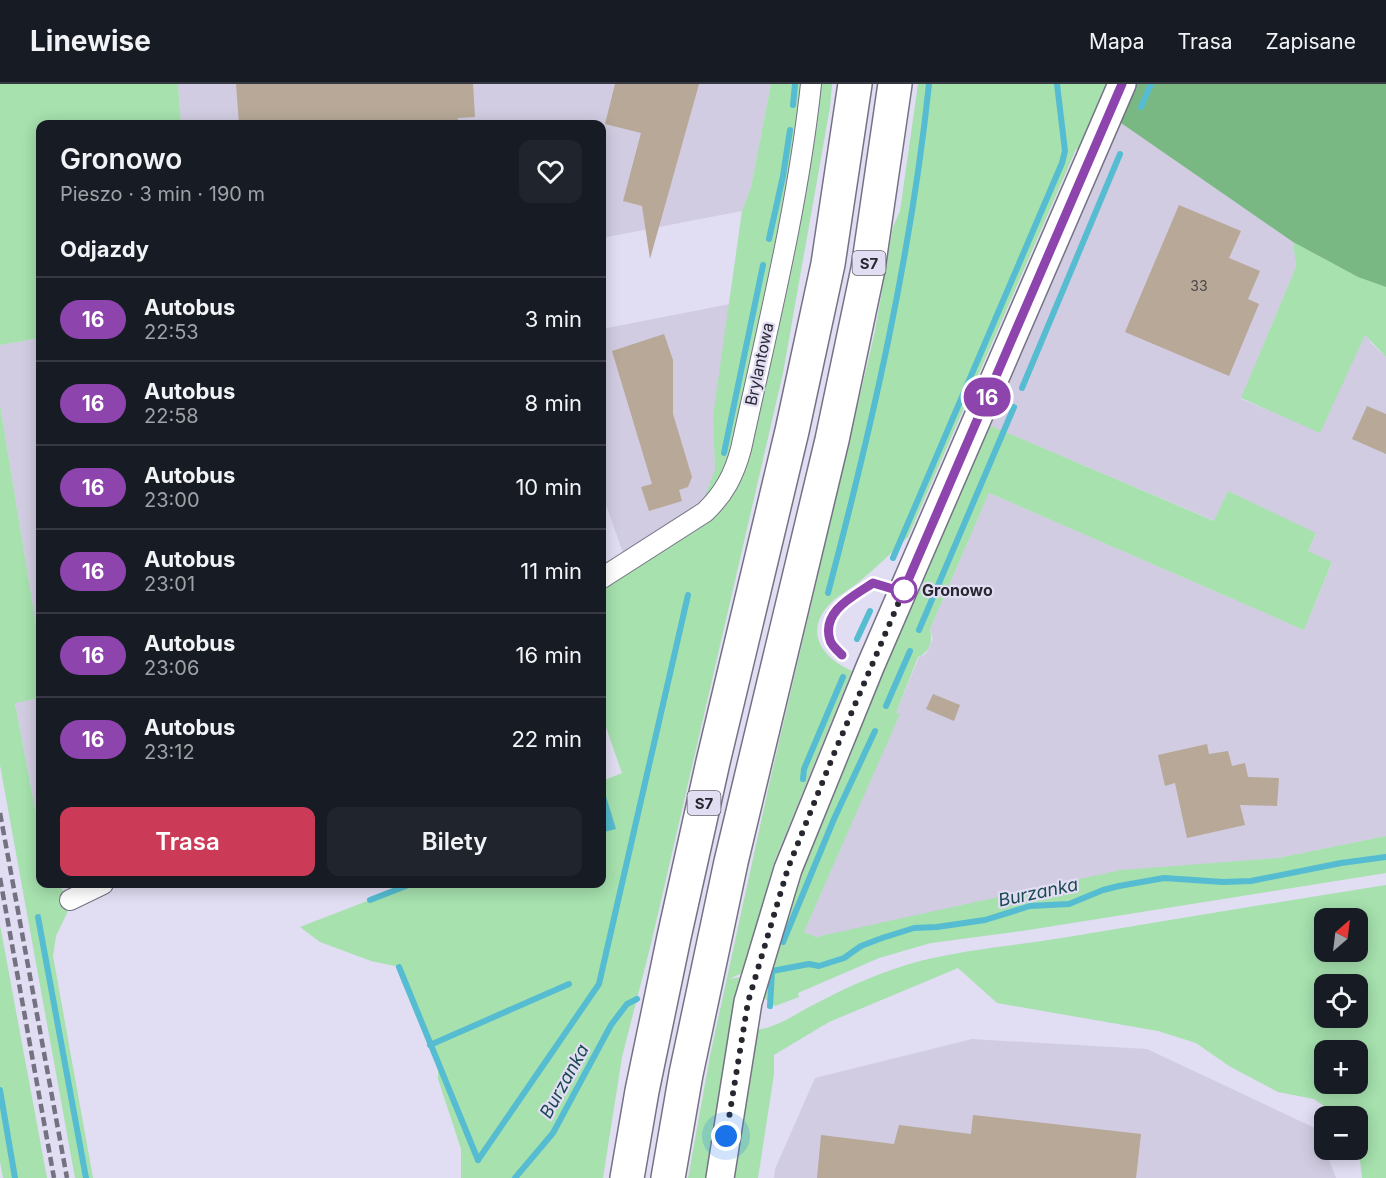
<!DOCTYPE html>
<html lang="pl">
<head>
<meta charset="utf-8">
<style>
	:root { --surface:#171b24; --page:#20242c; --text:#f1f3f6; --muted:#9ea1a6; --line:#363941; --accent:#cb3b57 }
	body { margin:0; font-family:Inter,sans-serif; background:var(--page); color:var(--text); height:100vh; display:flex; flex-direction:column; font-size:22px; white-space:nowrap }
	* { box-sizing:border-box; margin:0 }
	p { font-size:20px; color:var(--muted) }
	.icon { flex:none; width:33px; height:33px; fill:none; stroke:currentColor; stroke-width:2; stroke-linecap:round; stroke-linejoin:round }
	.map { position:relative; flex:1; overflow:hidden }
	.drawer { position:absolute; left:36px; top:36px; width:570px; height:768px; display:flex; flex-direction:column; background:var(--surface); border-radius:12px; box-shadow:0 3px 15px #0003 }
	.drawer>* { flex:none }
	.badge { padding:0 12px; border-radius:20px; font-size:21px; line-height:39px }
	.needle { width:39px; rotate:28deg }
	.buttons { position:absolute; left:1314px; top:824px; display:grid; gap:12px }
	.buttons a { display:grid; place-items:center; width:54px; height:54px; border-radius:12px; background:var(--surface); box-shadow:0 3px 15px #0003; font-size:30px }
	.you { position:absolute; width:30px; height:30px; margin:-15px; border:4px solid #fff; border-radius:50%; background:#1a73e8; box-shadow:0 0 0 9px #1a73e833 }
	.map>.badge { position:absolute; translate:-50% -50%; box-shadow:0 0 0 3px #fff }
	h2 { padding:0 24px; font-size:22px; line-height:54px }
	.round { display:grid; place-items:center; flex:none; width:63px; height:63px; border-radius:12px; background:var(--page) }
	.headline { display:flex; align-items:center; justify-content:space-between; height:102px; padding:0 24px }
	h1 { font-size:28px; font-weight:600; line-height:45px }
	.primary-button { display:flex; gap:12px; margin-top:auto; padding:12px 24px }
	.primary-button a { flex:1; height:69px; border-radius:12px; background:var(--accent); color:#fff; font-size:24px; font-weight:600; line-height:69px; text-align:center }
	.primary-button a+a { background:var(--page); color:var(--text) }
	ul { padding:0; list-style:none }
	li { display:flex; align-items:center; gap:18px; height:84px; padding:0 24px; border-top:2px solid var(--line) }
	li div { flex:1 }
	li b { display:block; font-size:22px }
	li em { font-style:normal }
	li .badge { min-width:66px; font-weight:700; text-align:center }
	header { display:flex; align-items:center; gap:36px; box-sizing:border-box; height:84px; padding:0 30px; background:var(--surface); border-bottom:2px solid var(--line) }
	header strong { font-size:28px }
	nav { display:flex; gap:33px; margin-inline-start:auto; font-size:21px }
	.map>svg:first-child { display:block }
</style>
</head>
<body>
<header>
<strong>Linewise</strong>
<nav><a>Mapa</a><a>Trasa</a><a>Zapisane</a></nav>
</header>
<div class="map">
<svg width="1386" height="1094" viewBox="0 0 1386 1094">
	<rect width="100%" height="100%" fill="#e1ddf3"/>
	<g fill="#d1cce1">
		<polygon points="178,0 771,0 751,103 742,127 602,154 602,40 181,40"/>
		<polygon points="1108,30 1293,158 1296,183 1241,315 1270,327 1365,250 1372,260 1386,273 1386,752 1278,774 1255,776 816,853 804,848 896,638 899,631 896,629 919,573 926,570 933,555 930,545 989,409 1304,546 1332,479 1308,467 1316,450 1228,407 1215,437 977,336"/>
		<polygon points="730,220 713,332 715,386 713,393 712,422 626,477 602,410 602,245"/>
		<polygon points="40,254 40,565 0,321 0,261"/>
		<polygon points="40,614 40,751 15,618"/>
		<polygon points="972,955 1147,965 1317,1045 1336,1094 774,1094 775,1085 815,994"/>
	</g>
	<g fill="#a6e1ae" fill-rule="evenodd">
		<polygon points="0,0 178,0 181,40 40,40 40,254 0,261"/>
		<polygon points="771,0 832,0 830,23 783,289 651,860 622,973 603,1094 461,1094 461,1065 438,995 438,981 399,883 371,877 320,858 300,843 411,800 602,800 602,697 622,689 602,632 602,494 711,422 705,412 715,386 713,332 742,127 751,103"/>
		<path d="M918 0H1122L1091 71 1076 65 908 453C892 468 877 483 860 497 848 507 830 515 822 530 807 556 829 577 852 587L775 776 742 889 729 895 755 891 753 946C776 945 795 930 815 920 849 902 883 887 920 877 968 865 1019 861 1068 853 1174 835 1280 818 1386 801V1094H1362L1358 1058V1032H1339L1314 1015 1278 1008 1229 982 1196 959 1158 947 997 919 958 884 829 938 774 971V990L758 1094H688L710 972 769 701 875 247 893 143 900 127ZM1324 834H1358V867H1324ZM1324 900H1358V933H1324ZM1324 966H1358V999H1324Z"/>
		<polygon points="1293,158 1358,193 1386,203 1386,273 1365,251 1320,349 1241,314 1296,183"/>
		<polygon points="0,321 40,565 40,614 15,619 40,751 40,800 58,800 70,816 67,829 56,852 53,872 93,1094 75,1094 0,681"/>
		<path d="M977 336 1214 437 1228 407 1316 449 1308 467 1332 478 1304 546 989 409 930 545C933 557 930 568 918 573L896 629 900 630 804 848 816 853 1121 786 1278 774 1386 752V789L1022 847 931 859 879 874 798 909 799 913 775 922 764 914 778 858 818 740 965 399Z"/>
		<polygon points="0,841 47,1094 3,1094 0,1078"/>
	</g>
	<polygon fill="#79b883" points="1122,0 1386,0 1386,203 1358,193 1293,158 1108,30"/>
	<polygon fill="#55bcd1" points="605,709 616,745 604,748 602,740 602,710"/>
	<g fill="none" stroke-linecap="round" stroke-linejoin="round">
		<g stroke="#55bcd1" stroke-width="6">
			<polyline points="793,21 795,0"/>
			<polyline points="1141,23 1151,0"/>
			<polyline points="769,155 783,92 790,46"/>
			<polyline points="1022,304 1120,70"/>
			<polyline points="724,369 763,181"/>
			<polyline points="893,474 1062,79 1065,67 1057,0"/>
			<path d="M828 509C872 342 911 172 929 0"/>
			<polyline points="919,546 1014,323"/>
			<polyline points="857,555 870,527"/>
			<polyline points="886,622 910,567"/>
			<polyline points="803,695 804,685 843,593"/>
			<polyline points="370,816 411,800"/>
			<polyline points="38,833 86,1094"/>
			<polyline points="783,858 834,735 875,647"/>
			<polyline points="399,883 478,1076"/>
			<polyline points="770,922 772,887 809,880 819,882 844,874 861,862 882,854 914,844 937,843 985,836 1030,822 1069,820 1103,806 1119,802 1164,794 1223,798 1251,797 1341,779 1386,773"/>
			<polyline points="430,961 569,900"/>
			<polyline points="0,1006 15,1094"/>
			<polyline points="478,1076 599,900 688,511"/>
			<polyline points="515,1094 553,1049 611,941 627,920 637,915"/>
		</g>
	</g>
	<g fill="#b7a897">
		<polygon points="236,0 473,0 475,33 458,34 458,40 239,40"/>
		<polygon points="615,0 699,0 650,175 642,122 623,117 641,49 605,40"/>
		<polygon points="1179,121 1241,147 1229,174 1260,187 1248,215 1259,220 1229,292 1125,248"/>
		<polygon points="664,250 673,276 673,330 692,393 688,403 679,406 682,417 649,427 641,403 652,400 612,267"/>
		<polygon points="1367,322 1386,330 1386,370 1352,355"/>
		<polygon points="933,610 960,621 954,637 926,625"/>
		<polygon points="1207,660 1209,670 1228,667 1232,682 1245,679 1248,693 1279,694 1277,722 1240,721 1245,741 1187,754 1175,699 1165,702 1158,671"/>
		<polygon points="973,1031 1141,1050 1136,1094 817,1094 821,1051 894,1060 899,1041 971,1050"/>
	</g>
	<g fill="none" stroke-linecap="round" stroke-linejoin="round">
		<defs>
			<g id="street">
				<path d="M602 494 705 428C724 410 734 391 741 365 767 245 798 123 811 0"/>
				<polyline points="70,816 103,800"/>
			</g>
			<polyline id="secondary" points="720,1094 748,918 788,785 870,583 1122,0"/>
			<g id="highway">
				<polyline points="627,1094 642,1007 674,853 713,678 792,347 828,180 855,0"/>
				<polyline points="668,1094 686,990 731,778 832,356 868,185 895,0"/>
			</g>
		</defs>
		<use href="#street" stroke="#767285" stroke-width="22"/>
		<use href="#secondary" stroke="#767285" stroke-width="30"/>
		<use href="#highway" stroke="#767285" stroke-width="36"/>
		<use href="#street" stroke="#fff" stroke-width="20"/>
		<use href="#secondary" stroke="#fff" stroke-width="27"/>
		<use href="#highway" stroke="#fff" stroke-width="33"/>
		<g stroke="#747280" stroke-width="4.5" stroke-dasharray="9 4.5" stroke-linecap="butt">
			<polyline points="0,729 67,1094"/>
			<polyline points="0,794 54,1094"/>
		</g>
	</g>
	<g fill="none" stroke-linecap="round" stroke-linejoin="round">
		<defs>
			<path id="line" d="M842 571C838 567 831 561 830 556 821 527 854 512 873 499L903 508 1122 0"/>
		</defs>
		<use href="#line" stroke="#fff" stroke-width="14"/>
		<use href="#line" stroke="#8e44ad" stroke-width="9"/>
		<polyline stroke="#28272f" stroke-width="6" stroke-dasharray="0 10.8" points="726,1052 748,918 788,784 833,672 904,506"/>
	</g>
	<circle fill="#fff" stroke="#8e44ad" stroke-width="3" cx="904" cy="506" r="12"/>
	<g text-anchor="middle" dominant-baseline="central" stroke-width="4.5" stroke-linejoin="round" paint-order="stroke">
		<g font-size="14" fill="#4c4749">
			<text x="1199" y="201">33</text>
		</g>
		<g fill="#e1ddf3" stroke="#605e6a" stroke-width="1.5">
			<rect x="852.5" y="167" width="33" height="24" rx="4.5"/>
			<rect x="687.5" y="707" width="33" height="24" rx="4.5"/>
		</g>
		<g font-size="15" font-weight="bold" fill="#28272f">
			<text x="869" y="179">S7</text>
			<text x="704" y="719">S7</text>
		</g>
		<g font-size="16" fill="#28272f" stroke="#e1ddf3">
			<text transform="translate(759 280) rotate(-78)">Brylantowa</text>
		</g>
		<g font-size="16" font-weight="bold" fill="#28272f" stroke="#e1ddf3" text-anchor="start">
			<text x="922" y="506">Gronowo</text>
		</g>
		<g font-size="18" font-style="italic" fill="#1b4952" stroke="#e1ddf3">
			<text transform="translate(1038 808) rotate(-12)">Burzanka</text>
			<text transform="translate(564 997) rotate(-61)">Burzanka</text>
		</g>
	</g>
</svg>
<div class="buttons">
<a><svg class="needle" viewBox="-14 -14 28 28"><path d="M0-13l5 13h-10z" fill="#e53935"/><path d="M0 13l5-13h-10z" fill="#9ea1a6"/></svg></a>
<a><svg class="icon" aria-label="locate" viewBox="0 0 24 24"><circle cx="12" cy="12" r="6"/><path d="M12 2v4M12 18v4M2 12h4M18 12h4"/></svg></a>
<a>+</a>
<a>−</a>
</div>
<div class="you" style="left:726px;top:1052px"></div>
<b class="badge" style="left:987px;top:313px;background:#8e44ad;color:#fff">16</b>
<section class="drawer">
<div class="headline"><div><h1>Gronowo</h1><p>Pieszo · 3 min · 190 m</p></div><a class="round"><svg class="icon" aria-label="heart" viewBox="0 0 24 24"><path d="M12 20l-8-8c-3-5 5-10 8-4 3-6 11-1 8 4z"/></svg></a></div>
<h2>Odjazdy</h2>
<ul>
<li><span class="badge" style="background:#8e44ad;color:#fff">16</span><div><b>Autobus</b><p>22:53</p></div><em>3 min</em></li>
<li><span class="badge" style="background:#8e44ad;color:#fff">16</span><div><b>Autobus</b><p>22:58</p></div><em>8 min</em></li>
<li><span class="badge" style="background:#8e44ad;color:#fff">16</span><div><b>Autobus</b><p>23:00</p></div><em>10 min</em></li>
<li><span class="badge" style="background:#8e44ad;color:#fff">16</span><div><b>Autobus</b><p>23:01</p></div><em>11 min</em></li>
<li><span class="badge" style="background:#8e44ad;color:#fff">16</span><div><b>Autobus</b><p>23:06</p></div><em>16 min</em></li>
<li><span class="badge" style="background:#8e44ad;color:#fff">16</span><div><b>Autobus</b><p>23:12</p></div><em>22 min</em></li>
</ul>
<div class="primary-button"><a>Trasa</a><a>Bilety</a></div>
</section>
</div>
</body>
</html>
